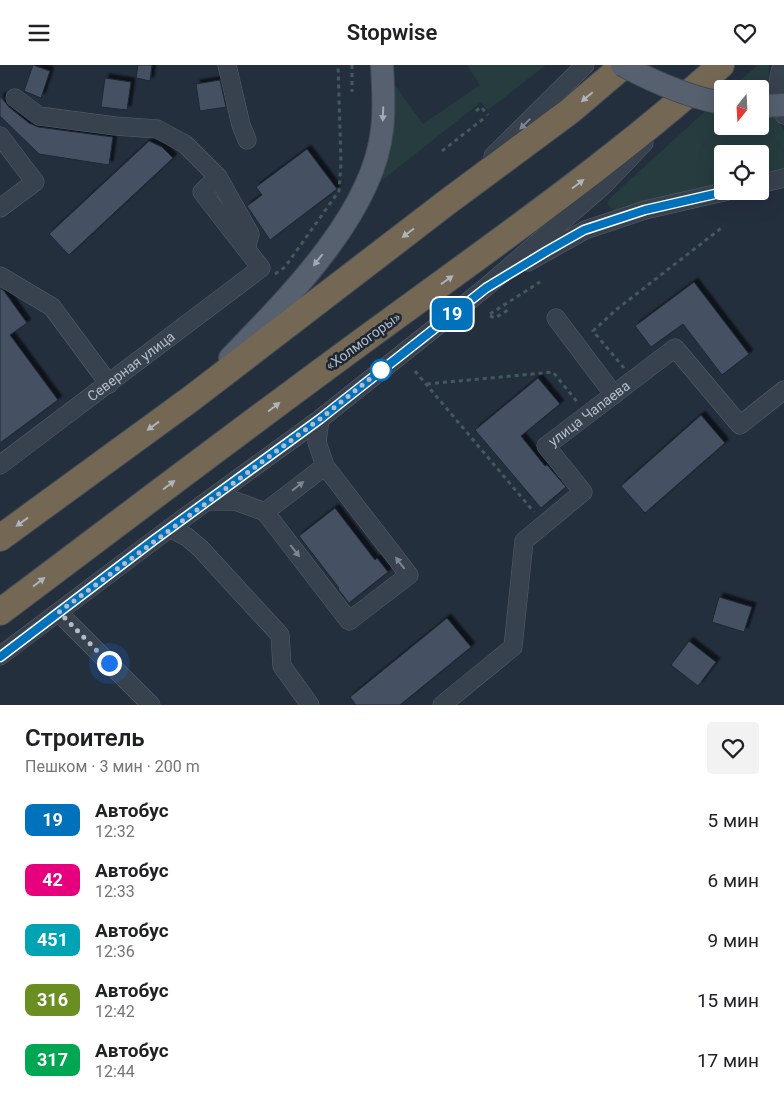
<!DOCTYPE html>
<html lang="ru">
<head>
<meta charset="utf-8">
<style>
	:root { --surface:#fff; --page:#f2f2f2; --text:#202124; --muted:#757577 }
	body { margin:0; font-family:Roboto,sans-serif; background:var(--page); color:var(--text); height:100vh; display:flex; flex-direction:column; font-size:19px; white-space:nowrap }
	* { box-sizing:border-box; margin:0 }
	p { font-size:16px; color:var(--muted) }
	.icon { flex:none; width:28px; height:28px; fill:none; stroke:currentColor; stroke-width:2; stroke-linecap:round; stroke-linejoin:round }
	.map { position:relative; height:640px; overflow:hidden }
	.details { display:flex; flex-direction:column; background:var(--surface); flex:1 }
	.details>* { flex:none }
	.badge { padding:0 10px; border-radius:8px; font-size:18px; line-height:32px }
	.needle { width:32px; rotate:198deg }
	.tools { position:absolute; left:714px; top:15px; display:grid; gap:10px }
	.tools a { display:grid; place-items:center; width:55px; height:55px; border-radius:5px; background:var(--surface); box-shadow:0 5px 20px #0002; font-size:25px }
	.you { position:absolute; width:25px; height:25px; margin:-12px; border:4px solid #fff; border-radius:50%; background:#1a73e8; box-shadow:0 0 0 8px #1a73e833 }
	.map>.badge { position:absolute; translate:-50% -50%; box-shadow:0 0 0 2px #fff }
	.round { display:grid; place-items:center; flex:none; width:52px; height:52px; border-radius:5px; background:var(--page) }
	.summary { display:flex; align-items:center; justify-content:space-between; height:85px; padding:0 25px }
	h1 { font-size:24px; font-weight:600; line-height:38px }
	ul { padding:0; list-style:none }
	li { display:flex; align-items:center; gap:15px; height:60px; padding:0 25px }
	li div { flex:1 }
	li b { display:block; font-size:19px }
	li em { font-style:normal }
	li .badge { min-width:55px; font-weight:700; text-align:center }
	header { display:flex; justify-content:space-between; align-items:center; height:65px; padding:0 25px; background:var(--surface); font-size:22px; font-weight:600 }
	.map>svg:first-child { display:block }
</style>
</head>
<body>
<header><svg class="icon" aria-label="menu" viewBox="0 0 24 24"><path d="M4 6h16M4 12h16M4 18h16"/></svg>Stopwise<svg class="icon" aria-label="heart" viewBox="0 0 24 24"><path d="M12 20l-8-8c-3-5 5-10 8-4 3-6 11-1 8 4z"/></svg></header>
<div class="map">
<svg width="784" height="640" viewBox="0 0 784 640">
	<defs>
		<filter id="shadow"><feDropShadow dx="4" dy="-4" stdDeviation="1" flood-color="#0009"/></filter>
	</defs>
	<rect width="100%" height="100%" fill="#242f3e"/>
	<g fill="#263c3f">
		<polygon points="467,0 546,0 488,45 481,37 376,120 394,19 423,59 480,20"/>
		<polygon points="758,0 769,0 768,33 771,46 784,65 784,105 760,110 760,89 722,89 722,119 652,135 616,145 612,144 607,139 609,134 722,31 722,61 760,61 760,24 730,24"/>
	</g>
	<g fill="#455162" stroke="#1f2835" filter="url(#shadow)">
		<polygon points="33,0 50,6 41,33 24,26"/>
		<polygon points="138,0 152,0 150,16 136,13"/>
		<polygon points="105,13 131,17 127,45 101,42"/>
		<polygon points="220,15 226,42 200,46 196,19"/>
		<polygon points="0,31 9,42 29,58 38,62 113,72 109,100 39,89 0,51"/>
		<polygon points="149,76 162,82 173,93 69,190 49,169"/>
		<polygon points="307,84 337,124 270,175 247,141 262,130 256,122"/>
		<polygon points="694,217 749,289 722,310 683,259 651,282 635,261"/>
		<polygon points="0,223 4,226 27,258 10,270 58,335 0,378"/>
		<polygon points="538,313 560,339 521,371 545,401 547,400 566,422 541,443 475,365"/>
		<polygon points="701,350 725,378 645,448 621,421"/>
		<polygon points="335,443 375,495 377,493 388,507 349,538 338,524 339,523 299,471"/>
		<polygon points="719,532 752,542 744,567 712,557"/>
		<polygon points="447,553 471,582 400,640 356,640 350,632"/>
		<polygon points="689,576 716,597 698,621 671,600"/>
	</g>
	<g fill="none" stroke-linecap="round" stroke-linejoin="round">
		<defs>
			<g id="minor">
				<polyline points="227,0 241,60 247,75"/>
				<path d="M782 0C777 17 774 34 784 50"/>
				<polyline points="15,33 39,51 115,61 157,64 185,79 218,112 250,169 246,184"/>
				<polyline points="0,71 35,117 0,143"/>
				<polyline points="493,91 585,0"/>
				<polyline points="760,119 784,113"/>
				<polyline points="528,197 585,165 645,145 728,126"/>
				<polyline points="0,211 52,242 109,319"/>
				<polyline points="556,253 614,330"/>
				<path id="s1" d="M0 400 261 203 202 127 218 112"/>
				<polyline points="208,436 235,436 265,447 325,401 317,377 320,354"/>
				<polyline points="265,447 349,556 409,510 325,401"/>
				<polyline points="170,463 187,472 200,483 280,570 282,601 310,640"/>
				<polyline points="59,547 67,556 151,640"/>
				<polyline points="0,591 170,463 320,354 485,223 604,120 644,78"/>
				<path id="s2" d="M442 640 513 582 524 476 583 427 546 381 675 283 740 360 784 325"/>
			</g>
			<path id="major" d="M230 293C286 235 373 149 382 65 385 44 383 21 382 0"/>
			<g id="highway">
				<polyline points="0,473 192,333 446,138 570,46 624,0"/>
				<path d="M0 547C128 451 254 355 383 261 498 177 614 96 721 0"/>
			</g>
		</defs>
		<use href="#minor" stroke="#565f6c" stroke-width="19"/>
		<use href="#major" stroke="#414a57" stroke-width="24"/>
		<use href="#highway" stroke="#434c59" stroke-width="28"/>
		<g stroke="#44595c" stroke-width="3" stroke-dasharray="4 4" stroke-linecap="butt">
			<polyline points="352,0 352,27"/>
			<polyline points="476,46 481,42 488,50"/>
			<polyline points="442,86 483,54"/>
			<polyline points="275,209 285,202 339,126 341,98 338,0"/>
			<polyline points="490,249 540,217"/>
			<polyline points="490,251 495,253 508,245"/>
			<polyline points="624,303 593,266 617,244 724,161"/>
			<polyline points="415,306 534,447"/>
			<polyline points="427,319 553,307 578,338"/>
		</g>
		<use href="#minor" stroke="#38414e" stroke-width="18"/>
		<use href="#major" stroke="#56606e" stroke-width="22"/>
		<use href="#highway" stroke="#746855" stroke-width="26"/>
		<defs>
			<g id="major-bridge">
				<path d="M622 0C654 17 687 32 722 38"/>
				<polyline points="760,41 784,40"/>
			</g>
		</defs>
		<use href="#major-bridge" stroke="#414a57" stroke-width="24" stroke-linecap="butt"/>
		<use href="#major-bridge" stroke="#56606e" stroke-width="22"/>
	</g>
	<defs><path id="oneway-solid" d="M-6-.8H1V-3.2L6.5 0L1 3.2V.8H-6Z" transform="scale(1.25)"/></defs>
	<g fill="#aeb4bd">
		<use href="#oneway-solid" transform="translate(587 32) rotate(140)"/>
		<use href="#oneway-solid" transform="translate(578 119) rotate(-37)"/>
		<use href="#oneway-solid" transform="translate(408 168) rotate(143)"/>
		<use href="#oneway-solid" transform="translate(447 215) rotate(-35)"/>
		<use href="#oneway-solid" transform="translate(274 342) rotate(-37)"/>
		<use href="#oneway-solid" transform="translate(153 361) rotate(144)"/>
		<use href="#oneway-solid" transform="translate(169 420) rotate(-37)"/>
		<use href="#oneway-solid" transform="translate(22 457) rotate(144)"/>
		<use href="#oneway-solid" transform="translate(39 517) rotate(-37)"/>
	</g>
	<g fill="#a1aab7">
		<use href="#oneway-solid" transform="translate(383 49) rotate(92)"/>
		<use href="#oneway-solid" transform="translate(318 195) rotate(128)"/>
	</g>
	<g fill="#7c8592">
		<use href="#oneway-solid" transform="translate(525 59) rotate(135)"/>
		<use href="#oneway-solid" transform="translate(298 421) rotate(-38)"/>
		<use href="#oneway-solid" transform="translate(295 486) rotate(52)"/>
		<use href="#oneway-solid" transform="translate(400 498) rotate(-128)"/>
	</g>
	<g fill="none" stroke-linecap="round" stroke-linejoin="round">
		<defs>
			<polyline id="line" points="0,592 154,475 320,354 486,223 547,186 584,165 645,145 728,126"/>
		</defs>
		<use href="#line" stroke="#fff" stroke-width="11"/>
		<use href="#line" stroke="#0072bc" stroke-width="8"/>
		<polyline stroke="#b4bcc9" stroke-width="5" stroke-dasharray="0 9" points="109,598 59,547 320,354 381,305"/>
	</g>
	<circle fill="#fff" stroke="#0072bc" stroke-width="2.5" cx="381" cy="305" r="10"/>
	<g text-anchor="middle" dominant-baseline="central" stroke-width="5" stroke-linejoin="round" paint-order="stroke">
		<g font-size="14" fill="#b4bcc9" stroke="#1d2633">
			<text transform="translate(363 276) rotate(-36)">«Холмогоры»</text>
			<text stroke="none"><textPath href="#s1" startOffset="164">Северная улица</textPath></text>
			<text stroke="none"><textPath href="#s2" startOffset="388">улица Чапаева</textPath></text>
		</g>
	</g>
</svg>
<div class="tools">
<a><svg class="needle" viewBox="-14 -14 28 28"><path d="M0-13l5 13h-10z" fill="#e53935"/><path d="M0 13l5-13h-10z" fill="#757577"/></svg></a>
<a><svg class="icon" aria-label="locate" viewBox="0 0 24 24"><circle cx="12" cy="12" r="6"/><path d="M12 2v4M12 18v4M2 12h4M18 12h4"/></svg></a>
</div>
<div class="you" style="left:109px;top:598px"></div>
<b class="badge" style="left:452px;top:249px;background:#0072bc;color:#fff">19</b>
</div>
<section class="details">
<div class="summary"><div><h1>Строитель</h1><p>Пешком · 3 мин · 200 m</p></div><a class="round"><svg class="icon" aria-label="heart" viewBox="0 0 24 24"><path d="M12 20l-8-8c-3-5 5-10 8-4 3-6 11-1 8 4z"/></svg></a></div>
<ul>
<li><span class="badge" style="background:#0072bc;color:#fff">19</span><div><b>Автобус</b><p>12:32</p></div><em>5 мин</em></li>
<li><span class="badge" style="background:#e6007e;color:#fff">42</span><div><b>Автобус</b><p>12:33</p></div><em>6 мин</em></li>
<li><span class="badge" style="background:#00a3b4;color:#fff">451</span><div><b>Автобус</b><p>12:36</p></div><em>9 мин</em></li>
<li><span class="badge" style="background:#6b8e23;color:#fff">316</span><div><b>Автобус</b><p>12:42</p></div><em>15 мин</em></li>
<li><span class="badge" style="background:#00a651;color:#fff">317</span><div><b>Автобус</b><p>12:44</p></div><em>17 мин</em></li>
</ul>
</section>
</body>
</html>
